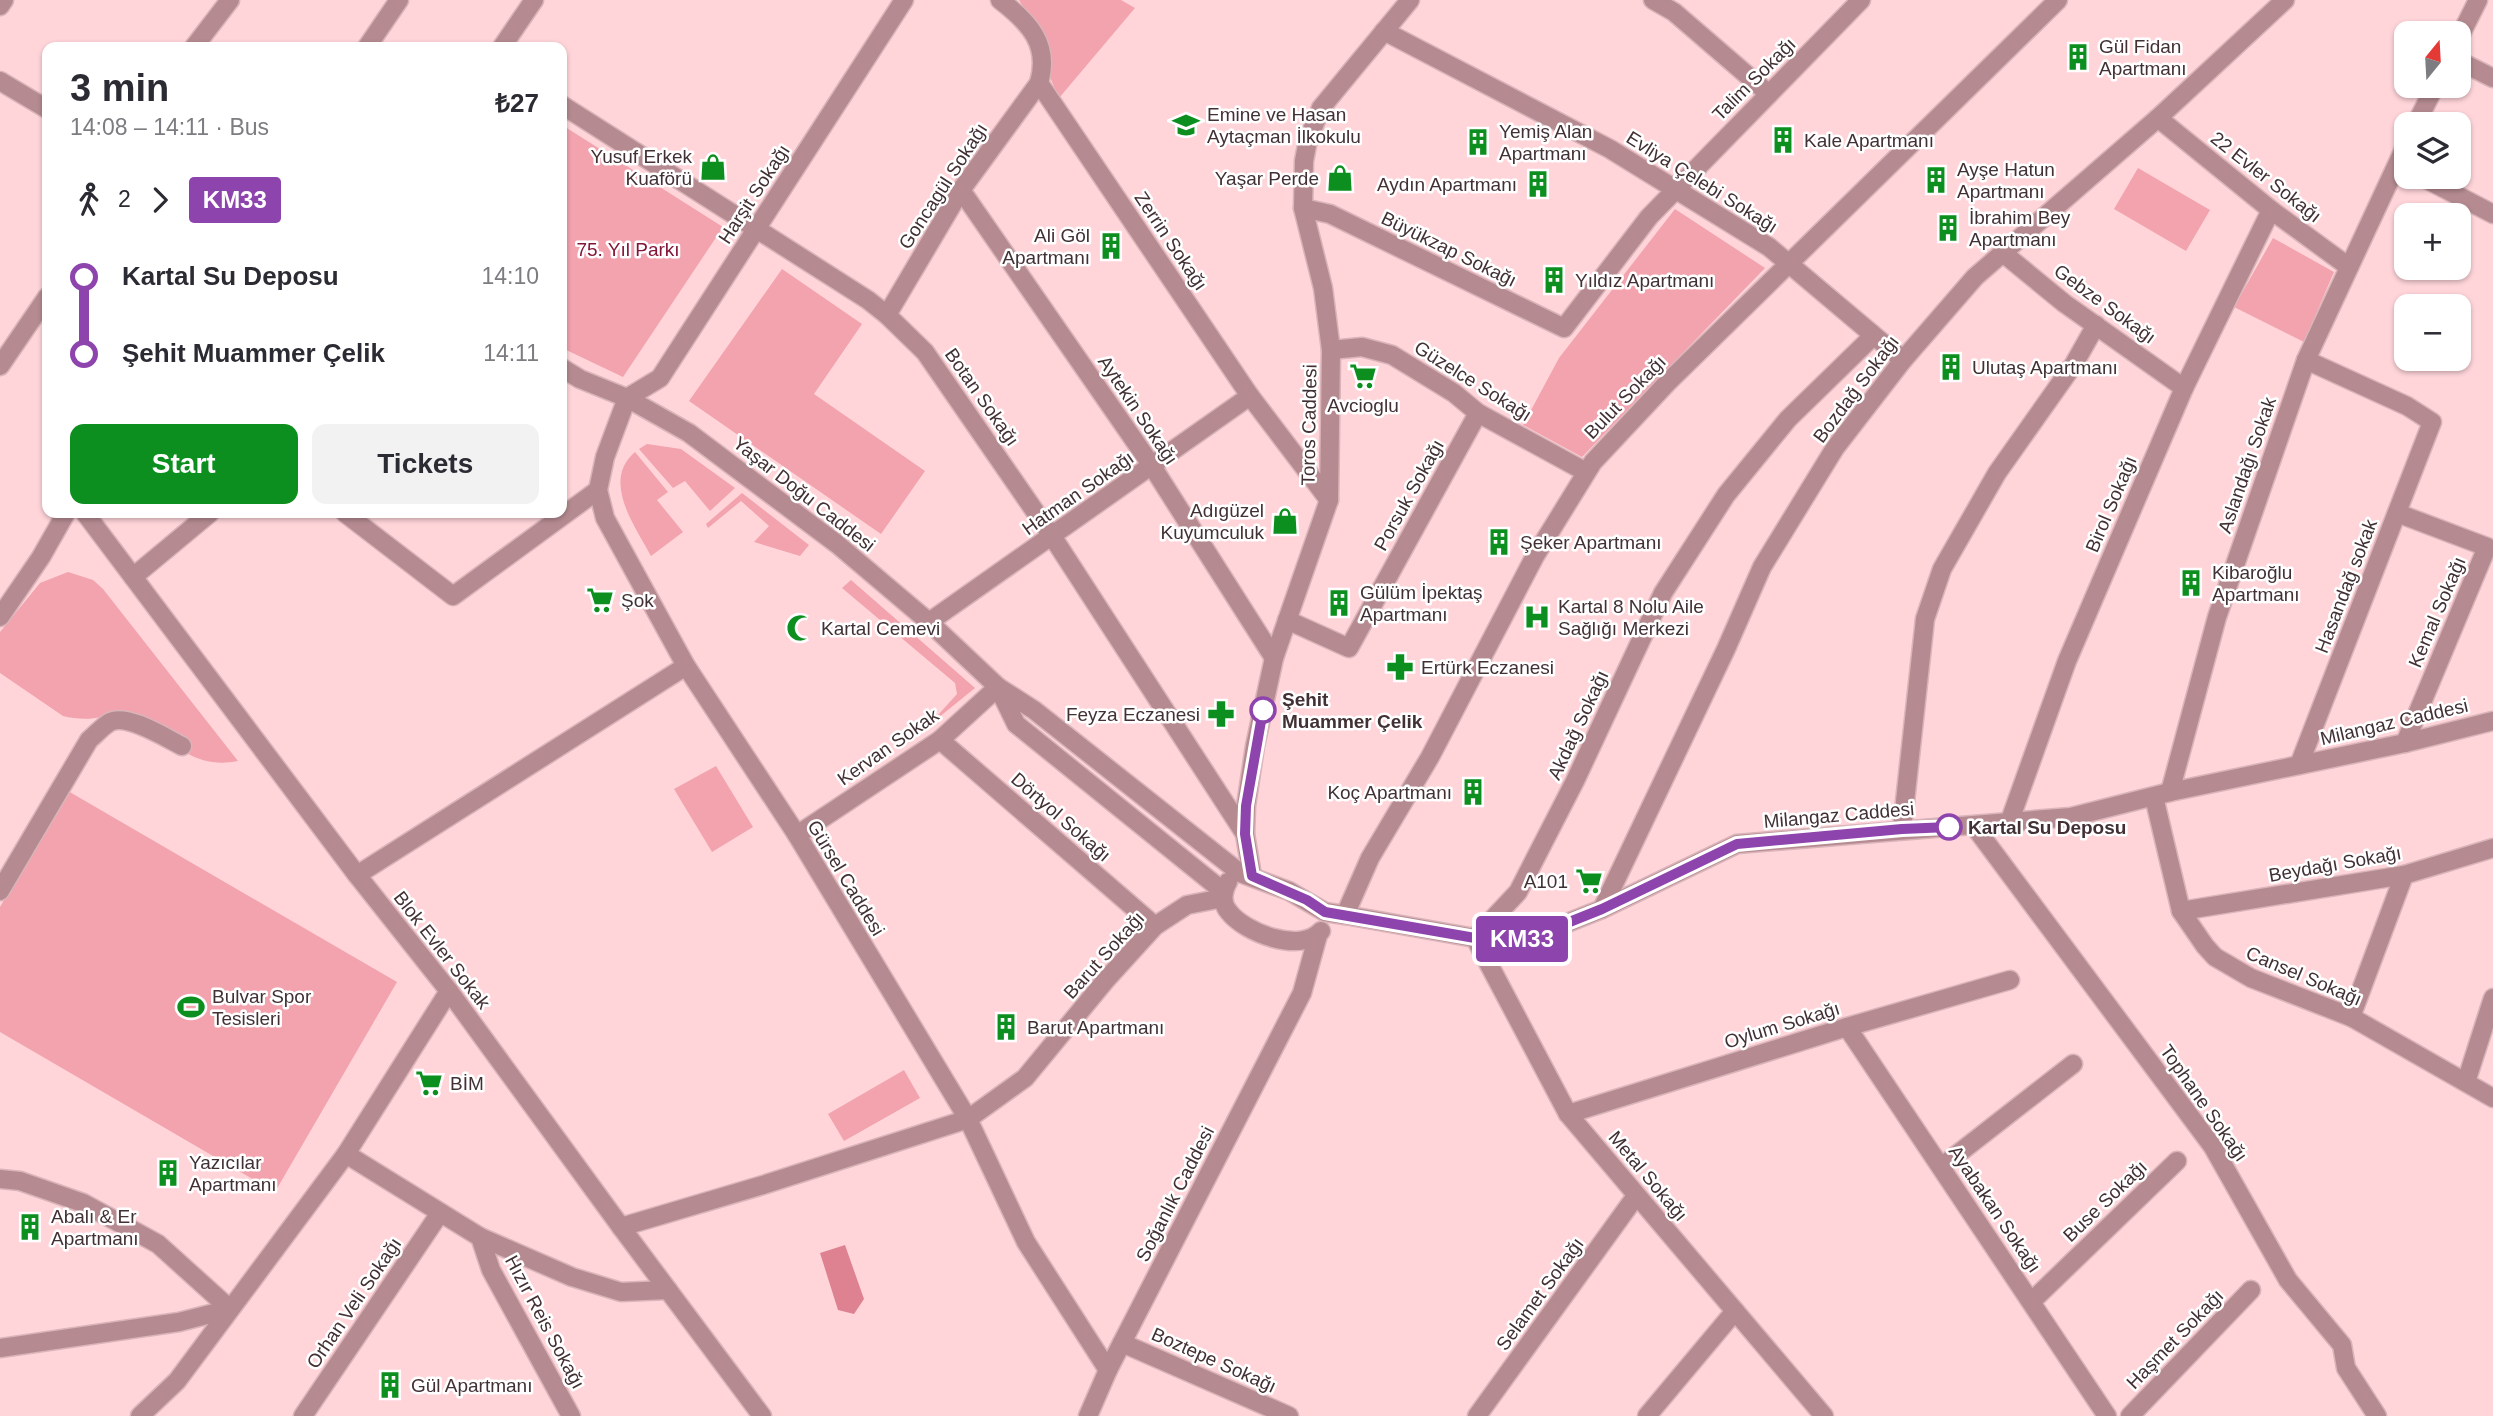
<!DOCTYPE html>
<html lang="en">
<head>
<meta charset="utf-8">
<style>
	:root { --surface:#fff; --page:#f2f2f3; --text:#2b2b33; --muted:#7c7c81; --accent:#0c8f1f }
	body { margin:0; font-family:Arial,sans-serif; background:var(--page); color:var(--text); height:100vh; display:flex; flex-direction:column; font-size:26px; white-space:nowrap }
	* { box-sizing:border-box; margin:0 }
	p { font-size:23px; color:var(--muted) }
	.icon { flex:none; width:38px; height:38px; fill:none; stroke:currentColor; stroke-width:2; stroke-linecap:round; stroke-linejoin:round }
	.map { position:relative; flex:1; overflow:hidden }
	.drawer { position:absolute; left:42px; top:42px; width:525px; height:476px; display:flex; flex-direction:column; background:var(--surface); border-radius:14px; box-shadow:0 2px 5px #0004 }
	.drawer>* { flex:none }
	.badge { padding:0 14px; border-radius:5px; font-size:24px; line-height:46px }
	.needle { width:46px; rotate:18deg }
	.controls { position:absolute; left:2394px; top:21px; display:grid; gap:14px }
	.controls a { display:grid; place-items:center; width:77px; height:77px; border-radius:14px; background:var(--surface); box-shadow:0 2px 5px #0004; font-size:35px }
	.map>.badge { position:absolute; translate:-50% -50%; box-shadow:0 0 0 4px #fff }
	.legs { display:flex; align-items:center; gap:10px; height:77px; padding:0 28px; font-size:23px }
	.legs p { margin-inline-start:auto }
	.summary { display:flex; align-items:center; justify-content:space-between; height:119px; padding:0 28px }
	h1 { font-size:38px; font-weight:800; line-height:52px }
	.cta { display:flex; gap:14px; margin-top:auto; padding:14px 28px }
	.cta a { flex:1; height:80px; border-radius:14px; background:var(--accent); color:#fff; font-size:28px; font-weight:800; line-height:80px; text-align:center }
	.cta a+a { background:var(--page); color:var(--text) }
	ul { padding:0 28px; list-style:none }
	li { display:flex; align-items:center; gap:24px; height:77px; font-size:26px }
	li i { display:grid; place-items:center; width:10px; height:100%; margin:0 9px; background:currentColor }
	li i::after { content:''; width:18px; height:18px; margin:-9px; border:5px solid; border-radius:50%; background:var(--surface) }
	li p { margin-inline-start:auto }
	li:first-child i { background:linear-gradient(#0000 50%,currentColor 0) }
	li:last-child i { background:linear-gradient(currentColor 50%,#0000 0) }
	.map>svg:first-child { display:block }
</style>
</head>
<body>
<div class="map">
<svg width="2493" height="1416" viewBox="0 0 2493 1416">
	<rect width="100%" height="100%" fill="#ffd5da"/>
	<g fill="#f2a3ae">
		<polygon points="1019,0 1121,0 1135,8 1059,98 1049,75 1035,26"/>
		<polygon points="562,125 723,227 623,377 562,348"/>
		<polygon points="2138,168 2210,210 2186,251 2114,209"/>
		<polygon points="1675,209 1765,268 1582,457 1523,425 1559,358"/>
		<polygon points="2273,238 2334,272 2304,342 2234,307"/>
		<polygon points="782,269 862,324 814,394 925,471 881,534 689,401"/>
		<polygon points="647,444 681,449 735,488 710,511 685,481 673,488 639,449"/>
		<path d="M635 452 668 492 657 500 683 532 651 556C635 526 601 481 635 452Z"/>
		<polygon points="742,493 809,545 800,556 754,542 769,526 741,501 708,528 706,524"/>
		<path d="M68 572 93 580 103 589 238 761C203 768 181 752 155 730 146 722 135 713 122 712 116 711 107 715 101 717 89 720 75 719 63 716L0 673V632L40 583Z"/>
		<polygon points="851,580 975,688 938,718 938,715 957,694 955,683 842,588"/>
		<polygon points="716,766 753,827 712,852 674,789"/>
		<polygon points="68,791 397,982 275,1192 0,1032 0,907"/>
		<polygon points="904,1070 920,1098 844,1141 828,1114"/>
	</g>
	<polygon fill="#de8291" points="845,1245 864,1299 854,1314 838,1310 820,1253"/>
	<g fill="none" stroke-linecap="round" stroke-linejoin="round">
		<defs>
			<g id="minor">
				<polyline points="904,0 660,378 627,398 605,457 598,490 605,518 686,666 797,835 968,1119 1026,1242 1108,1370"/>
				<path d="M1000 0C1030 23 1050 45 1039 83L1250 396 1329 500"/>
				<polyline points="1653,0 1674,12 1769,94"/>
				<polyline points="1384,31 1610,149 1769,247 1903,360"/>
				<polyline points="2459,38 2478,0"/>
				<polyline points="194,47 230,0"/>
				<polyline points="367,47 399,0"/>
				<polyline points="502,47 534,0"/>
				<polyline points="2459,61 2493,78"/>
				<polyline points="562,105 868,300 887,315 925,352 1052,536 1245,834"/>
				<polyline points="2158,118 2271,210 2349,267"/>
				<polyline points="2416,124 2435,86"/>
				<polyline points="2422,177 2493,214"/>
				<polyline points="961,190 1152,466 1274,658"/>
				<polyline points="1303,208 1330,214 1564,328 1649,217 1861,0"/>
				<polyline points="2003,253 2064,303 2184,388"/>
				<polyline points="887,315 961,190 1039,83"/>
				<polyline points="1331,350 1362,347 1392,355 1454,393 1478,413 1586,472"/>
				<polyline points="0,366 47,297"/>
				<polyline points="85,513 357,875 449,991 621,1227 762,1416"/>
				<polyline points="345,513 453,596 598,490"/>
				<polyline points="2397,513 2487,547 2405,743"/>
				<polyline points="133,577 210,513"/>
				<polyline points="0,617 41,557 66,513"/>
				<polyline points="1287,620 1349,648 1478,413"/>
				<polyline points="929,622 1250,396"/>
				<polyline points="940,740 1155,926"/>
				<polyline points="2299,765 2432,422 2407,406 2306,360"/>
				<polyline points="2170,792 2217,617 2306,360 2406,145"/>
				<polyline points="2154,797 2181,911 2205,946 2215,957 2251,978 2351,1017 2493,1098"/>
				<polyline points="2009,823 2067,661 2184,388 2271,210"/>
				<polyline points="1974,826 2213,1147 2288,1280 2342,1345 2346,1368 2377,1416"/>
				<polyline points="1902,829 1925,619 1942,569 1997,473 2074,364 2096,325"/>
				<polyline points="797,835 940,740 998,687"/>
				<polyline points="357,875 686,666"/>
				<path d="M0 891 89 740C96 734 103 726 110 722 127 713 166 738 182 746"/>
				<polyline points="1602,909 1726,649 1762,567 1835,448 1903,360 1975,277 2158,118 2285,0"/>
				<polyline points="2181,911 2404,875 2493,848"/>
				<polyline points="1345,915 1370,858 1430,757 1535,556 1593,462 1667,383 2058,0"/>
				<polyline points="2351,1017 2404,875"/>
				<polyline points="1847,1027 2107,1416"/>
				<polyline points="2466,1082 2493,998"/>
				<polyline points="1568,1114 1847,1027 2010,980"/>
				<polyline points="346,1154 449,991"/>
				<polyline points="1941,1167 2073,1064"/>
				<polyline points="0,1179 20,1181 83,1203 158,1244 230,1309"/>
				<polyline points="621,1227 763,1185 968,1119 1025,1078 1105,981 1155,926 1187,905 1223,898"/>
				<polyline points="480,1237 572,1277 621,1292 668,1290"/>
				<polyline points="2032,1301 2177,1161"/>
				<polyline points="1122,1343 1289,1416"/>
				<polyline points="0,1348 179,1322 230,1309"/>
				<polyline points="140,1416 177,1381 346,1154 480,1237 491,1270 571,1416"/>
				<polyline points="303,1416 440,1213"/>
				<polyline points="1477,1416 1636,1196"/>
				<polyline points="1647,1416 1735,1311"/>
				<polyline points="1824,1416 1568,1114 1475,938 1518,892 1575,781 1663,593 1726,495 1788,419 1867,342 1871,333"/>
				<polyline points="2130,1416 2251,1290"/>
			</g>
			<g id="tertiary">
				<polyline points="0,6 4,0"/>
				<polyline points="0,81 47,109"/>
				<polyline points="562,368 580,379 627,398 689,433 837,544 929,622 998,687 1034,710 1240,873 1289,891 1325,912 1345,915 1475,938 1527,939 1602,909 1737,844 2071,817 2170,792 2405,743 2493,721"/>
				<polyline points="998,687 1016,724 1224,892"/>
				<polyline points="1252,876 1245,834 1246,806 1255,746 1274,658 1329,500 1331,350 1323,288 1303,208 1304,161 1308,140 1321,108 1410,0"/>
				<path d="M1228 882C1223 891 1221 903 1229 912 1245 933 1301 954 1321 931"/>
				<polyline points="1088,1416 1108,1370 1302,993 1318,935"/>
			</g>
		</defs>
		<use href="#minor" stroke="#d9b4b9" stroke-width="21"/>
		<use href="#tertiary" stroke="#d9b4b9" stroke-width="21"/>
		<use href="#minor" stroke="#b58b91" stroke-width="18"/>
		<use href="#tertiary" stroke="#b58b91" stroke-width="18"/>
	</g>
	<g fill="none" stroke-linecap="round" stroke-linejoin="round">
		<defs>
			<polyline id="line-1" points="1263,710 1246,806 1245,834 1252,876 1307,900 1325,912 1475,938 1527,939 1602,909 1737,844 1902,829 1949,827"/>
		</defs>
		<use href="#line-1" stroke="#fff" stroke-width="16"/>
		<use href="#line-1" stroke="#8e44ad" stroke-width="10"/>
	</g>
	<defs>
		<symbol id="building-bare" viewBox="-9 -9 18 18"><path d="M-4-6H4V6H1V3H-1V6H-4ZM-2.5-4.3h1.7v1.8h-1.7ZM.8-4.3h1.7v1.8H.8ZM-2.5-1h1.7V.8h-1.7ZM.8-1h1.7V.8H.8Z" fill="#0c8f1f" stroke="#fff" stroke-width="2.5" paint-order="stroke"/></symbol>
		<symbol id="school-bare" viewBox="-9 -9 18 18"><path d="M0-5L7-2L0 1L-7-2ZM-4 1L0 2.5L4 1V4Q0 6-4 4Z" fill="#0c8f1f" stroke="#fff" stroke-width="2.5" paint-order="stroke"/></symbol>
		<symbol id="shop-bare" viewBox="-9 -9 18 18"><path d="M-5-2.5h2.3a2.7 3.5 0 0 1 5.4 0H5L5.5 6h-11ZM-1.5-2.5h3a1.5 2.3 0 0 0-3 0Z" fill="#0c8f1f" stroke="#fff" stroke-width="2.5" paint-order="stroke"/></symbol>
		<symbol id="supermarket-bare" viewBox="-9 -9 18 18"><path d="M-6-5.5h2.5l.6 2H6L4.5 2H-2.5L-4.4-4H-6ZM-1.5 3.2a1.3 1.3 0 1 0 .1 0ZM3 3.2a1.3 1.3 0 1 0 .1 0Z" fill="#0c8f1f" stroke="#fff" stroke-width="2.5" paint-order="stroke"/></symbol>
		<symbol id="hospital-bare" viewBox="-9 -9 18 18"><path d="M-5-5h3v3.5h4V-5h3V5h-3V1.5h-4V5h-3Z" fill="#0c8f1f" stroke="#fff" stroke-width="2.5" paint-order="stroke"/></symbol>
		<symbol id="mosque-bare" viewBox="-9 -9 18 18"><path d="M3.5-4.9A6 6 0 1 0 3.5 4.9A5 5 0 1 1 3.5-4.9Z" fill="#0c8f1f" stroke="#fff" stroke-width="2.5" paint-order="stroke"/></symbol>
		<symbol id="pharmacy-bare" viewBox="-9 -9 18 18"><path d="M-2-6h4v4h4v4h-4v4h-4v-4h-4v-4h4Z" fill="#0c8f1f" stroke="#fff" stroke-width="2.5" paint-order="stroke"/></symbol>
		<symbol id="stadium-bare" viewBox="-9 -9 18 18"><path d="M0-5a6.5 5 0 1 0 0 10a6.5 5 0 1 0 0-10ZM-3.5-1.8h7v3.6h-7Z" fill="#0c8f1f" stroke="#fff" stroke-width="2.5" paint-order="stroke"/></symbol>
	</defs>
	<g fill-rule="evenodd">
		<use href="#building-bare" x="2059" y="38" width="38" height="38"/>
		<use href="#school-bare" x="1167" y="106" width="38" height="38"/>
		<use href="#building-bare" x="1764" y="121" width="38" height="38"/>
		<use href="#building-bare" x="1459" y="123" width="38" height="38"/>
		<use href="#shop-bare" x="694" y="148" width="38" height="38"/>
		<use href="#shop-bare" x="1321" y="159" width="38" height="38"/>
		<use href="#building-bare" x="1917" y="161" width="38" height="38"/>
		<use href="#building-bare" x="1519" y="165" width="38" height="38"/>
		<use href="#building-bare" x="1929" y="209" width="38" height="38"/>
		<use href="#building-bare" x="1092" y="227" width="38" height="38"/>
		<use href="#building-bare" x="1535" y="261" width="38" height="38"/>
		<use href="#building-bare" x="1932" y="348" width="38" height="38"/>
		<use href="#supermarket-bare" x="1344" y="357" width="38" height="38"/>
		<use href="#shop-bare" x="1266" y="502" width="38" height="38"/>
		<use href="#building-bare" x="1480" y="523" width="38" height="38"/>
		<use href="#building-bare" x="2172" y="564" width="38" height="38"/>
		<use href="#supermarket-bare" x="581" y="581" width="38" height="38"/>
		<use href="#building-bare" x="1320" y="584" width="38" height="38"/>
		<use href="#hospital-bare" x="1518" y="598" width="38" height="38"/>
		<use href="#mosque-bare" x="781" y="609" width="38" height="38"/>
		<use href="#pharmacy-bare" x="1381" y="648" width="38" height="38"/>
		<use href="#pharmacy-bare" x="1202" y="695" width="38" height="38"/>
		<use href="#building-bare" x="1454" y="773" width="38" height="38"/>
		<use href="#supermarket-bare" x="1570" y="862" width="38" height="38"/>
		<use href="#stadium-bare" x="172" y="988" width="38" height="38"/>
		<use href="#building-bare" x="987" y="1008" width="38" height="38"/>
		<use href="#supermarket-bare" x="410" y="1064" width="38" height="38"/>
		<use href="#building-bare" x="149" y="1154" width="38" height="38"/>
		<use href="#building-bare" x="11" y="1208" width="38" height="38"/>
		<use href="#building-bare" x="371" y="1366" width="38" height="38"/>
	</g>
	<g fill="#fff" stroke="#8e44ad" stroke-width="3.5">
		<circle cx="1263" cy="710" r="12"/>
		<circle cx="1949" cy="827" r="12"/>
	</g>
	<g text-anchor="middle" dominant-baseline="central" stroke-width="5" stroke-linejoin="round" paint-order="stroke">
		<g font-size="19" fill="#423134" stroke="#fff" text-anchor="start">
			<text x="2099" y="46">Gül Fidan<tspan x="2099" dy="22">Apartmanı</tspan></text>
			<text x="1207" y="114">Emine ve Hasan<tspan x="1207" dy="22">Aytaçman İlkokulu</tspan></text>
			<text x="1499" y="131">Yemiş Alan<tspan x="1499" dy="22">Apartmanı</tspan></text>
			<text x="1804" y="140">Kale Apartmanı</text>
			<text x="692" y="156" text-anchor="end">Yusuf Erkek<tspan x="692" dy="22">Kuaförü</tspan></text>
			<text x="1957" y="169">Ayşe Hatun<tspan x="1957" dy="22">Apartmanı</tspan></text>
			<text x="1319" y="178" text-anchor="end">Yaşar Perde</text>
			<text x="1517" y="184" text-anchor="end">Aydın Apartmanı</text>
			<text x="1969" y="217">İbrahim Bey<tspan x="1969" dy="22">Apartmanı</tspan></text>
			<text x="1090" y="235" text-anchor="end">Ali Göl<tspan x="1090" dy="22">Apartmanı</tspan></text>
			<text x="1575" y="280">Yıldız Apartmanı</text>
			<text x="1972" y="367">Ulutaş Apartmanı</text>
			<text x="1363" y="405" text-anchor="middle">Avcioglu</text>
			<text x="1264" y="510" text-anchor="end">Adıgüzel<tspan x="1264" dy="22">Kuyumculuk</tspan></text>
			<text x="1520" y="542">Şeker Apartmanı</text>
			<text x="2212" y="572">Kibaroğlu<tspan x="2212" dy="22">Apartmanı</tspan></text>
			<text x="1360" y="592">Gülüm İpektaş<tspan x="1360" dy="22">Apartmanı</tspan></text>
			<text x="621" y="600">Şok</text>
			<text x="1558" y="606">Kartal 8 Nolu Aile<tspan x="1558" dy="22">Sağlığı Merkezi</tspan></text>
			<text x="821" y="628">Kartal Cemevi</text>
			<text x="1421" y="667">Ertürk Eczanesi</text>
			<text x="1200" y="714" text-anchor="end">Feyza Eczanesi</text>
			<text x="1452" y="792" text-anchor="end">Koç Apartmanı</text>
			<text x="1568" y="881" text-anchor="end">A101</text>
			<text x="212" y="996">Bulvar Spor<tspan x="212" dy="22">Tesisleri</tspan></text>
			<text x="1027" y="1027">Barut Apartmanı</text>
			<text x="450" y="1083">BİM</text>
			<text x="189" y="1162">Yazıcılar<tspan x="189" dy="22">Apartmanı</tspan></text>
			<text x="51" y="1216">Abalı &amp; Er<tspan x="51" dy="22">Apartmanı</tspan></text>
			<text x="411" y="1385">Gül Apartmanı</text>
		</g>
		<g font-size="19" fill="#423134" stroke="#fff">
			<text transform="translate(1754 79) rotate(-45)">Talim Sokağı</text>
			<text transform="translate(2266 177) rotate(38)">22 Evler Sokağı</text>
			<text transform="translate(1702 182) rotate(32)">Evliya Çelebi Sokağı</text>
			<text transform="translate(943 186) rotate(-57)">Goncagül Sokağı</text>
			<text transform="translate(754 194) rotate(-57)">Harşit Sokağı</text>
			<text transform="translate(1171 241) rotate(56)">Zerrin Sokağı</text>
			<text transform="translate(1449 249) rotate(26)">Büyükzap Sokağı</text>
			<text transform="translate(2105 304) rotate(36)">Gebze Sokağı</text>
			<text transform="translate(1473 381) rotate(32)">Güzelce Sokağı</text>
			<text transform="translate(1856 389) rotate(-53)">Bozdağ Sokağı</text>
			<text transform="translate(982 397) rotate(55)">Botan Sokağı</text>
			<text transform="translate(1625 397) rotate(-46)">Bulut Sokağı</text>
			<text transform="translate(1138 410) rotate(56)">Aytekin Sokağı</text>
			<text transform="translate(1309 425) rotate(-89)">Toros Caddesi</text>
			<text transform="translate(2247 465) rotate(-71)">Aslandağı Sokak</text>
			<text transform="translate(1078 493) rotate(-35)">Hatman Sokağı</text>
			<text transform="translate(804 494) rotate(38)">Yaşar Doğu Caddesi</text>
			<text transform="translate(1409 495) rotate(-61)">Porsuk Sokağı</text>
			<text transform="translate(2111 504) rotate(-67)">Birol Sokağı</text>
			<text transform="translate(2346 586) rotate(-69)">Hasandağ sokak</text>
			<text transform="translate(2437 612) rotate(-67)">Kemal Sokağı</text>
			<text transform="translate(2394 722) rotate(-13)">Milangaz Caddesi</text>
			<text transform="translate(1578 725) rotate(-65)">Akdağ Sokağı</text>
			<text transform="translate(888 747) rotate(-35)">Kervan Sokak</text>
			<text transform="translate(1839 815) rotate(-5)">Milangaz Caddesi</text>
			<text transform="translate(1061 817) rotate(41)">Dörtyol Sokağı</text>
			<text transform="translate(2335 864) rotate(-10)">Beydağı Sokağı</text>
			<text transform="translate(846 878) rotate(59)">Gürsel Caddesi</text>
			<text transform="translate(442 950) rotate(52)">Blok Evler Sokak</text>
			<text transform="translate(1104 955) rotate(-48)">Barut Sokağı</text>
			<text transform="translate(2304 976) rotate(23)">Cansel Sokağı</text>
			<text transform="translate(1782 1025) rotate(-17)">Oylum Sokağı</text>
			<text transform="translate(2204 1103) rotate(55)">Tophane Sokağı</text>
			<text transform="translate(1648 1176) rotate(50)">Metal Sokağı</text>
			<text transform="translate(1175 1194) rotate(-63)">Soğanlık Caddesi</text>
			<text transform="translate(2105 1201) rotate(-44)">Buse Sokağı</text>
			<text transform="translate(1995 1209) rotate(56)">Ayabakan Sokağı</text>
			<text transform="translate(1540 1294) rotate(-54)">Selamet Sokağı</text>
			<text transform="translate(354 1303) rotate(-56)">Orhan Veli Sokağı</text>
			<text transform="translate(545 1322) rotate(62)">Hızır Reis Sokağı</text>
			<text transform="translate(2175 1339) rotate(-46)">Haşmet Sokağı</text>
			<text transform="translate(1214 1360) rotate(24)">Boztepe Sokağı</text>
		</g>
		<g font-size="19" fill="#841537" stroke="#fff">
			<text x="628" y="249">75. Yıl Parkı</text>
		</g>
		<g font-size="19" font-weight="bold" fill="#423134" stroke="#fff" text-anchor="start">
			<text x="1282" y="699">Şehit<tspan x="1282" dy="22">Muammer Çelik</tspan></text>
			<text x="1968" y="827">Kartal Su Deposu</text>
		</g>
	</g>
</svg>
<div class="controls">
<a><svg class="needle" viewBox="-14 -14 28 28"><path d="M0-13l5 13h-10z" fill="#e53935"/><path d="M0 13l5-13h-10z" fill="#7c7c81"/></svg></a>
<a><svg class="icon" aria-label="layers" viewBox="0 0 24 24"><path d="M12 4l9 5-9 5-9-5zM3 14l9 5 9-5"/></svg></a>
<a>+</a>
<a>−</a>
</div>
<b class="badge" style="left:1522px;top:939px;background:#8e44ad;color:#fff">KM33</b>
<section class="drawer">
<div class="summary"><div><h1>3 min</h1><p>14:08 – 14:11 · Bus</p></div><b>₺27</b></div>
<div class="legs"><svg class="icon" aria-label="walk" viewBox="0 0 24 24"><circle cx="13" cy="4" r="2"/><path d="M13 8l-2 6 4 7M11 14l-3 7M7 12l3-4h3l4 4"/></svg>2<svg class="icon" aria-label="forward" viewBox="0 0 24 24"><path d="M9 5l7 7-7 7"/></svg><b class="badge" style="background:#8e44ad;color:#fff">KM33</b></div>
<ul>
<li><i style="color:#8e44ad"></i><b>Kartal Su Deposu</b><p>14:10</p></li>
<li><i style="color:#8e44ad"></i><b>Şehit Muammer Çelik</b><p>14:11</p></li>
</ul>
<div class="cta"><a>Start</a><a>Tickets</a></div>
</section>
</div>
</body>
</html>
